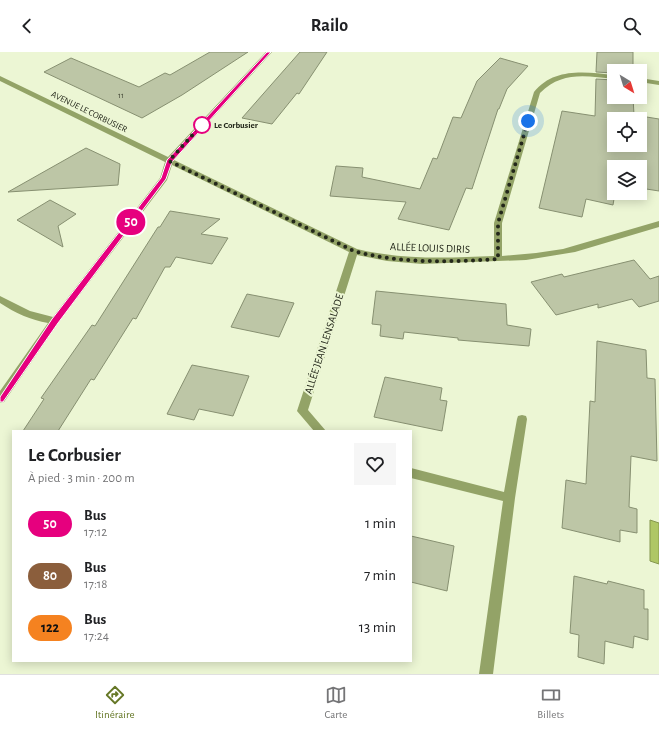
<!DOCTYPE html>
<html lang="fr">
<head>
<meta charset="utf-8">
<style>
	:root { --surface:#fff; --page:#f6f6f6; --text:#202124; --muted:#757577; --line:#e0e0e0; --accent:#667827 }
	body { margin:0; font-family:"Alegreya Sans",sans-serif; background:var(--page); color:var(--text); height:100vh; display:flex; flex-direction:column; font-size:15px; white-space:nowrap }
	* { box-sizing:border-box; margin:0 }
	p { font-size:13px; color:var(--muted) }
	.icon { flex:none; width:22px; height:22px; fill:none; stroke:currentColor; stroke-width:2; stroke-linecap:round; stroke-linejoin:round }
	.map { position:relative; flex:1; overflow:hidden }
	.drawer { position:absolute; left:12px; top:378px; width:400px; height:232px; display:flex; flex-direction:column; background:var(--surface); border-radius:0px; box-shadow:0 2px 10px #0003 }
	.drawer>* { flex:none }
	.badge { padding:0 8px; border-radius:13px; font-size:14px; line-height:26px }
	.needle { width:26px; rotate:142deg }
	.buttons { position:absolute; left:607px; top:12px; display:grid; gap:8px }
	.buttons a { display:grid; place-items:center; width:40px; height:40px; border-radius:0px; background:var(--surface); box-shadow:0 2px 10px #0003; font-size:20px }
	.you { position:absolute; width:20px; height:20px; margin:-10px; border:3px solid #fff; border-radius:50%; background:#1a73e8; box-shadow:0 0 0 6px #1a73e833 }
	.map>.badge { position:absolute; translate:-50% -50%; box-shadow:0 0 0 2px #fff }
	.round { display:grid; place-items:center; flex:none; width:42px; height:42px; border-radius:0px; background:var(--page) }
	.summary { display:flex; align-items:center; justify-content:space-between; height:68px; padding:0 16px }
	h1 { font-size:19px; font-weight:700; line-height:30px }
	ul { padding:0; list-style:none }
	li { display:flex; align-items:center; gap:12px; height:52px; padding:0 16px }
	li div { flex:1 }
	li b { display:block; font-size:15px }
	li em { font-style:normal }
	li .badge { min-width:44px; font-weight:700; text-align:center }
	header { display:flex; justify-content:space-between; align-items:center; height:52px; padding:0 16px; background:var(--surface); font-size:18px; font-weight:700 }
	.tab-bar { display:flex; justify-content:space-around; align-items:center; height:56px; border-top:1px solid var(--line); background:var(--surface); font-size:11px; color:var(--muted) }
	.tab-bar a { display:grid; justify-items:center; gap:2px }
	.tab-bar .active { color:var(--accent) }
	.map>svg:first-child { display:block }
</style>
</head>
<body>
<header><svg class="icon" aria-label="back" viewBox="0 0 24 24"><path d="M15 5l-7 7 7 7"/></svg>Railo<svg class="icon" aria-label="search" viewBox="0 0 24 24"><circle cx="10" cy="10" r="6"/><path d="M15 15l6 6"/></svg></header>
<div class="map">
<svg width="659" height="622" viewBox="0 0 659 622">
	<rect width="100%" height="100%" fill="#ecf6d4"/>
	<polygon fill="#afc765" stroke="#85974e" points="650,468 659,471 659,512 650,509"/>
	<g fill="#bdc6a6" stroke="#879071" fill-rule="evenodd">
		<polygon points="210,0 248,0 182,43 142,66 44,20 71,6 139,35 165,21 170,23"/>
		<polygon points="300,0 327,0 299,42 297,41 272,72 242,66"/>
		<polygon points="597,0 633,0 633,19 614,19 614,21 596,20"/>
		<polygon points="500,6 528,14 507,37 499,57 498,57 472,137 466,136 449,178 398,167 406,150 330,144 336,114 363,116 362,125 420,137 433,106 437,107 453,65 461,66 477,29"/>
		<path d="M596 27 614 28V45H633L634 63 659 67V139L640 136V115H614V141H615L613 153 586 147 582 165 539 156 562 59 595 64ZM614 67H640V93H614Z"/>
		<polygon points="86,96 120,112 118,133 8,140"/>
		<polygon points="50,148 76,162 58,174 63,195 17,168"/>
		<polygon points="170,159 220,167 201,182 228,186 212,212 176,205 170,215 165,215 136,267 133,266 94,328 91,327 58,379 23,379 44,347 41,346 92,273 95,274 158,175 160,175"/>
		<polygon points="634,208 650,227 659,224 659,249 639,255 632,247 598,256 598,252 556,263 531,230 562,222 564,225"/>
		<polygon points="376,239 506,252 507,273 531,277 529,294 458,288 458,286 404,280 403,287 380,284 381,273 372,272"/>
		<polygon points="247,242 294,251 279,285 231,275"/>
		<polygon points="597,289 646,298 647,326 655,327 657,409 631,404 629,455 637,457 637,481 620,478 620,490 562,476 566,428 586,432 590,349 595,350"/>
		<polygon points="192,313 249,324 233,364 199,357 194,368 167,362"/>
		<polygon points="385,325 442,336 440,348 447,349 442,379 374,365"/>
		<polygon points="411,484 454,494 447,539 411,530"/>
		<polygon points="574,524 607,532 608,529 644,538 644,557 648,557 648,588 634,584 633,596 605,589 604,612 578,605 579,583 570,581"/>
	</g>
	<g fill="none" stroke-linecap="round" stroke-linejoin="round">
		<g fill="#93a367" fill-rule="evenodd">
			<path d="M266 0H272L174 108 357 197C402 208 447 206 494 204V171L534 40C554 15 586 20 614 23V27C586 24 562 19 540 41L502 171V204L536 201 563 197 659 169V175L575 200 526 208 422 212 387 209 357 203 308 358 326 379H314L297 359 349 200 172 113 167 128 58 271 4 350 0 351V339L48 271C31 268 15 261 0 251V244L30 259 53 265 160 126 165 110 0 29V24L168 105Z"/>
			<polygon points="640,26 659,29 659,33 640,30"/>
			<polygon points="522,363 526,364 527,367 515,446 493,622 479,622 503,449 411,426 411,416 504,440 517,367 518,364"/>
		</g>
	</g>
	<polygon fill="#e6007e" stroke="#fff" points="267,0 271,0 172,110 166,127 58,271 3,350 0,350 0,345 52,267 161,126 167,108"/>
	<g fill="none" stroke-linecap="round" stroke-linejoin="round">
		<path stroke="#23271a" stroke-width="4" stroke-dasharray="0 7.2" d="M202 73 204 70 169 109 354 199C401 212 450 210 498 207V171L528 69"/>
	</g>
	<circle fill="#fff" stroke="#e6007e" stroke-width="2" cx="202" cy="73" r="8"/>
	<g text-anchor="middle" dominant-baseline="central" stroke-width="4" stroke-linejoin="round" paint-order="stroke">
		<g font-size="9" fill="#4a4f3d">
			<text x="121" y="43">11</text>
		</g>
		<g font-size="9" fill="#23271a" stroke="#ecf6d4">
			<text transform="translate(89 60) rotate(26)">AVENUE LE CORBUSIER</text>
		</g>
		<g font-size="9" font-weight="bold" fill="#23271a" stroke="#ecf6d4" text-anchor="start">
			<text x="214" y="73">Le Corbusier</text>
		</g>
		<g font-size="11" fill="#23271a" stroke="#ecf6d4">
			<text transform="translate(430 196) rotate(2)">ALLÉE LOUIS DIRIS</text>
			<text transform="translate(324 292) rotate(-72)">ALLÉE JEAN LENSALADE</text>
		</g>
	</g>
</svg>
<div class="buttons">
<a><svg class="needle" viewBox="-14 -14 28 28"><path d="M0-13l5 13h-10z" fill="#e53935"/><path d="M0 13l5-13h-10z" fill="#757577"/></svg></a>
<a><svg class="icon" aria-label="locate" viewBox="0 0 24 24"><circle cx="12" cy="12" r="6"/><path d="M12 2v4M12 18v4M2 12h4M18 12h4"/></svg></a>
<a><svg class="icon" aria-label="layers" viewBox="0 0 24 24"><path d="M12 4l9 5-9 5-9-5zM3 14l9 5 9-5"/></svg></a>
</div>
<div class="you" style="left:528px;top:69px"></div>
<b class="badge" style="left:131px;top:170px;background:#e6007e;color:#fff">50</b>
<section class="drawer">
<div class="summary"><div><h1>Le Corbusier</h1><p>À pied · 3 min · 200 m</p></div><a class="round"><svg class="icon" aria-label="heart" viewBox="0 0 24 24"><path d="M12 20l-8-8c-3-5 5-10 8-4 3-6 11-1 8 4z"/></svg></a></div>
<ul>
<li><span class="badge" style="background:#e6007e;color:#fff">50</span><div><b>Bus</b><p>17:12</p></div><em>1 min</em></li>
<li><span class="badge" style="background:#8b5e3c;color:#fff">80</span><div><b>Bus</b><p>17:18</p></div><em>7 min</em></li>
<li><span class="badge" style="background:#f58220;color:#111">122</span><div><b>Bus</b><p>17:24</p></div><em>13 min</em></li>
</ul>
</section>
</div>
<nav class="tab-bar">
<a class="active"><svg class="icon" aria-label="directions" viewBox="0 0 24 24"><path d="M12 3l9 9-9 9-9-9zM9 14v-3h6M13 9l2 2-2 2"/></svg>Itinéraire</a>
<a><svg class="icon" aria-label="map" viewBox="0 0 24 24"><path d="M3 6l6-2 6 2 6-2v14l-6 2-6-2-6 2zM9 4v14M15 6v14"/></svg>Carte</a>
<a><svg class="icon" aria-label="tickets" viewBox="0 0 24 24"><path d="M3 7h18v10H3zM15 7v10"/></svg>Billets</a>
</nav>
</body>
</html>
